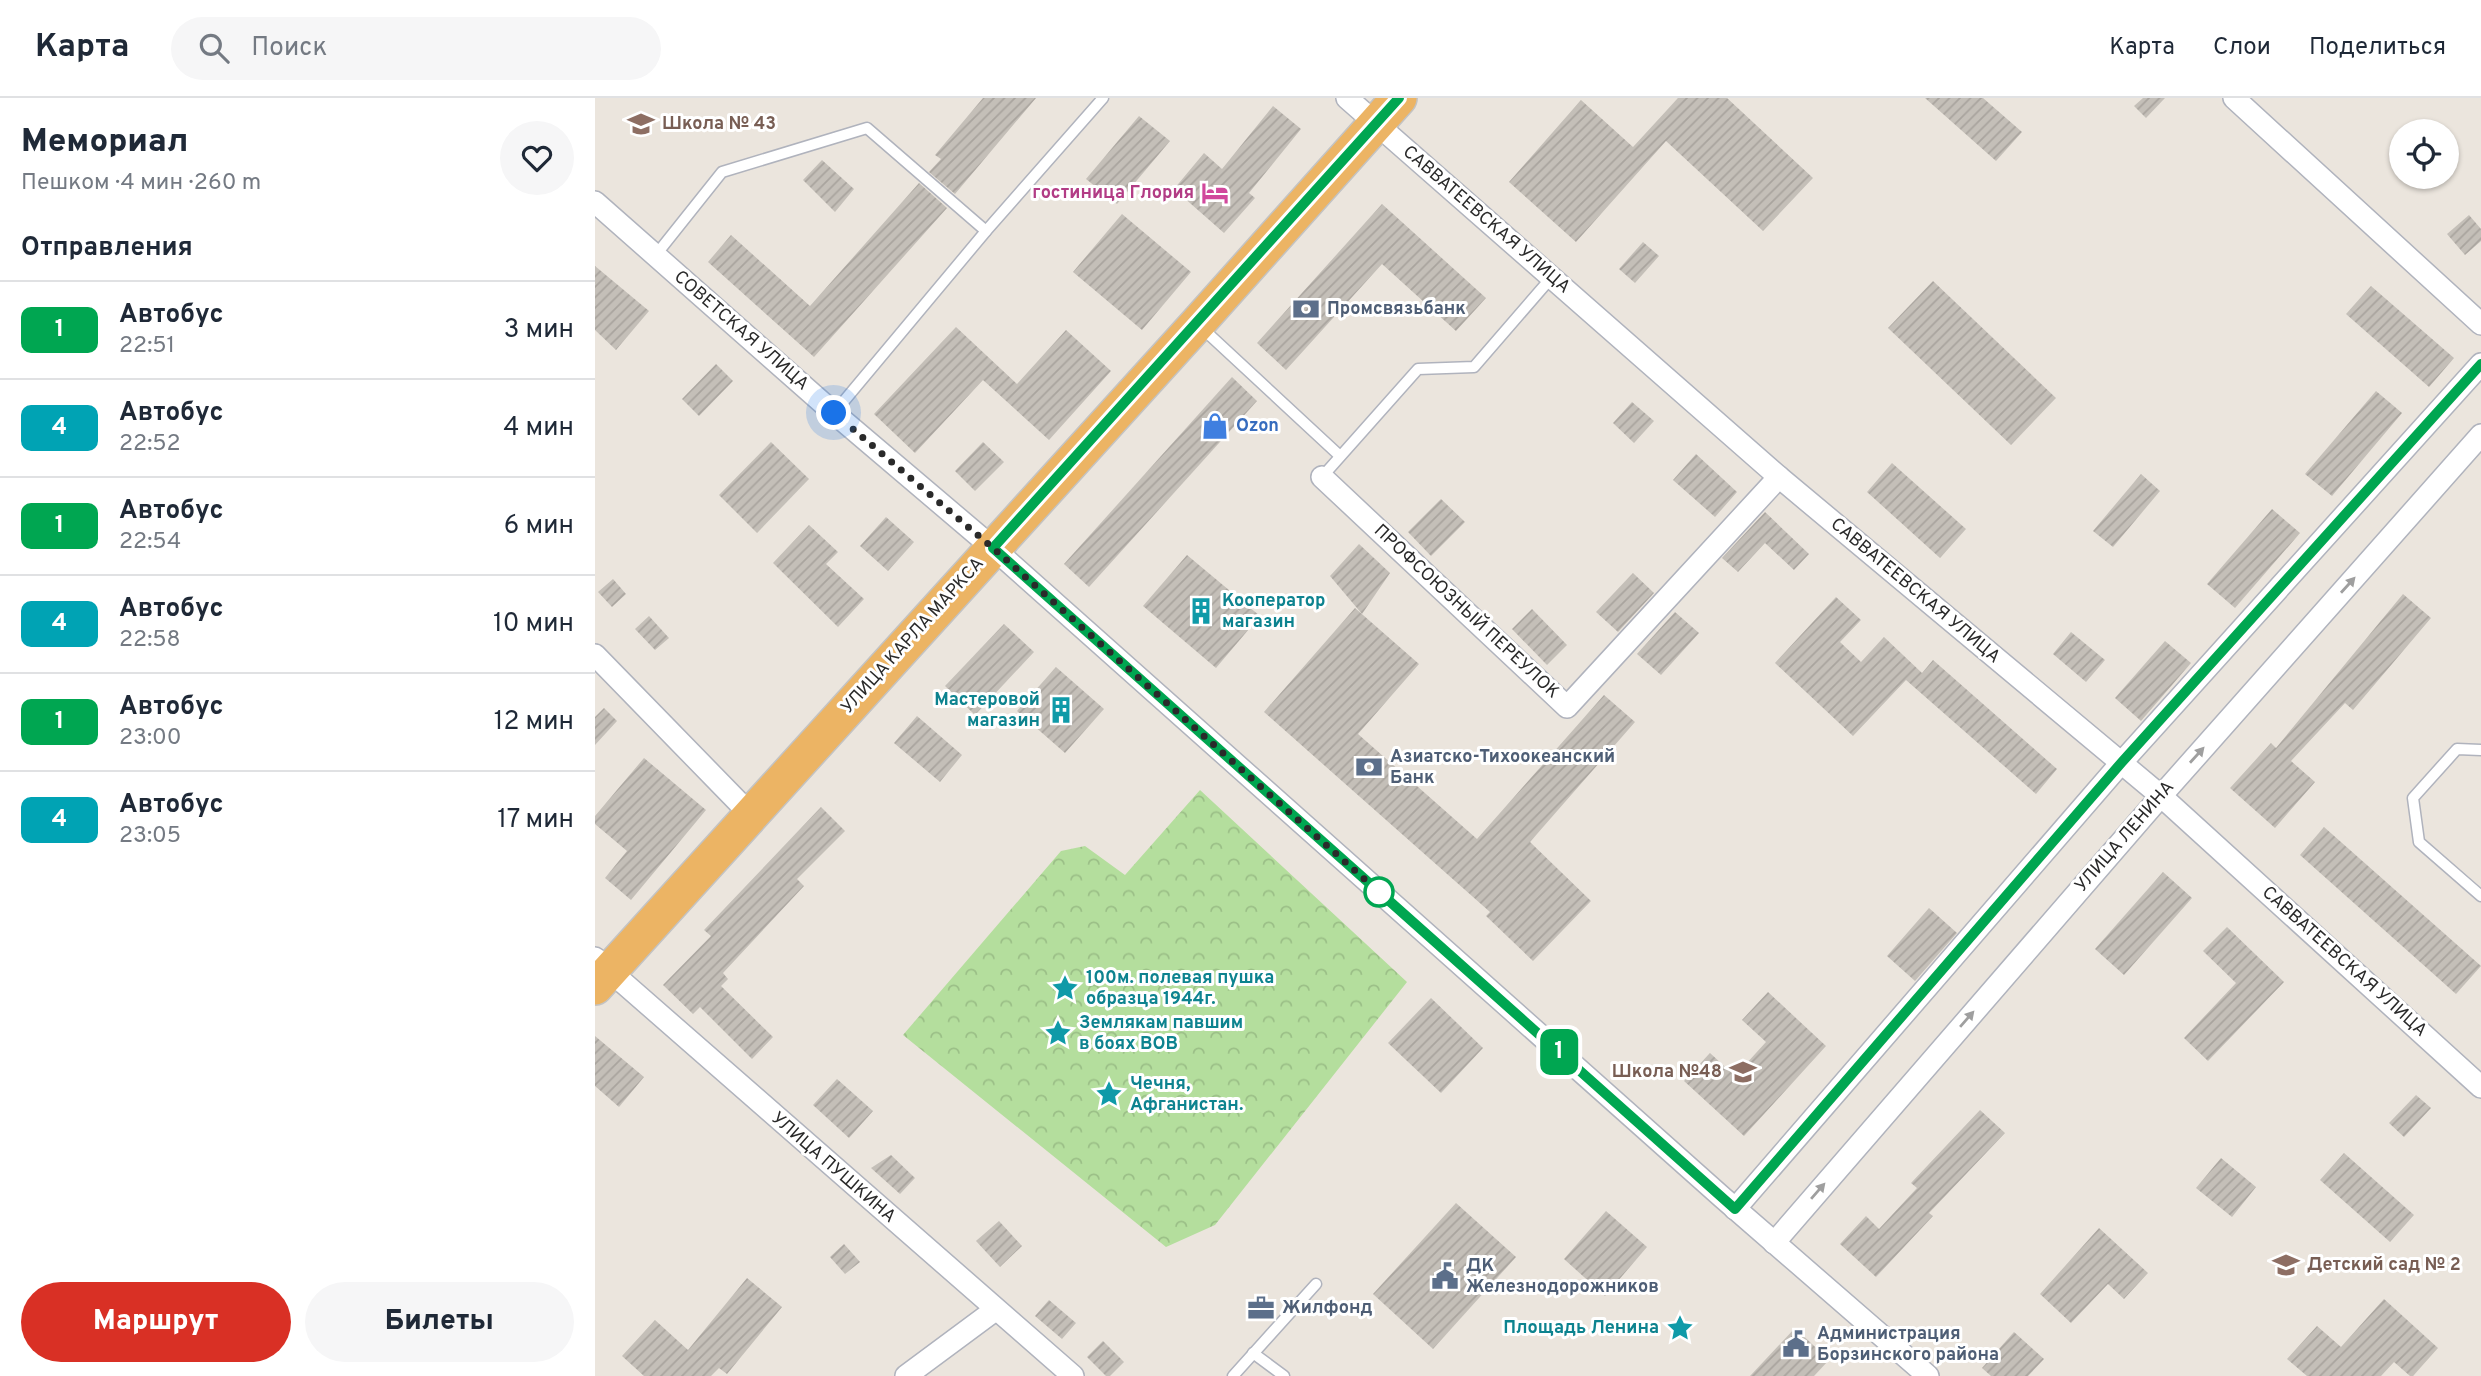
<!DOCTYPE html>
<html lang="ru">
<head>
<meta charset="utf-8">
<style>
	:root { --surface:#fff; --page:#f6f6f7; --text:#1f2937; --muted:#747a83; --line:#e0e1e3; --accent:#d93025 }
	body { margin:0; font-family:Overpass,sans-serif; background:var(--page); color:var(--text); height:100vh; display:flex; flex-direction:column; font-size:26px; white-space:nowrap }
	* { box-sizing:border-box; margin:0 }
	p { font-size:23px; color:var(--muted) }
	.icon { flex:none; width:38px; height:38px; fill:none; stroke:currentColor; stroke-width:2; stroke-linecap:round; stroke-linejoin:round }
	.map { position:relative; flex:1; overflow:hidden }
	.panel { display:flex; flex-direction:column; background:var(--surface); width:595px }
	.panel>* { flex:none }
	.badge { padding:0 14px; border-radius:10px; font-size:24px; line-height:46px }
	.fabs { position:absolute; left:1794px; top:21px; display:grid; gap:14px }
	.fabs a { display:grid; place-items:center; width:70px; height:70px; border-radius:50%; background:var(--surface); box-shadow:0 2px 5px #0004; font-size:35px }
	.you { position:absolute; width:35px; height:35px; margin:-18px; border:5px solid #fff; border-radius:50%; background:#1a73e8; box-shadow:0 0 0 10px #1a73e833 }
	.map>.badge { position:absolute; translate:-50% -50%; box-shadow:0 0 0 4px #fff }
	h2 { padding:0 21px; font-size:26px; line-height:63px }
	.round { display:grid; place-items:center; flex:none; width:74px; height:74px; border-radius:37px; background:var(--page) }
	.headline { display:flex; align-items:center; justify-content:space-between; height:119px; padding:0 21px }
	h1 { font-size:33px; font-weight:800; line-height:52px }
	.cta { display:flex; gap:14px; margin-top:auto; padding:14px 21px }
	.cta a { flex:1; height:80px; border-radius:42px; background:var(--accent); color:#fff; font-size:28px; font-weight:800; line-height:80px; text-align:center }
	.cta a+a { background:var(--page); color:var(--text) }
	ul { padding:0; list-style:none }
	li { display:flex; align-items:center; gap:21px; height:98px; padding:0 21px; border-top:2px solid var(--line) }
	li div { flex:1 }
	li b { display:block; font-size:26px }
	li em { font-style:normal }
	li .badge { min-width:77px; font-weight:700; text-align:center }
	header { display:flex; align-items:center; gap:42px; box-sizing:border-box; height:98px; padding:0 35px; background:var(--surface); border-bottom:2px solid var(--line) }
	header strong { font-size:33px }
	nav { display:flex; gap:38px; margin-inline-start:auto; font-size:24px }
	.search { width:490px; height:63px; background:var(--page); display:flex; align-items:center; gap:18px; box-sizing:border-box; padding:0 24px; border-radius:38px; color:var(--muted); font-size:26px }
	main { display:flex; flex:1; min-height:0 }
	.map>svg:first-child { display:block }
</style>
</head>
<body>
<header>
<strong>Карта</strong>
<div class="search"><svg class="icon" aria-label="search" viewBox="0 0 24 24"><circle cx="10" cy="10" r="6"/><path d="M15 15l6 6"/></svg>Поиск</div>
<nav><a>Карта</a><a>Слои</a><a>Поделиться</a></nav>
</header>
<main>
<section class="panel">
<div class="headline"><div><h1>Мемориал</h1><p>Пешком · 4 мин · 260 m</p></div><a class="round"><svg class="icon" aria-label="heart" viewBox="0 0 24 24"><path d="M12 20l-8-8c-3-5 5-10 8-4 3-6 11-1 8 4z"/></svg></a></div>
<h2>Отправления</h2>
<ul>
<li><span class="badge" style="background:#00a651;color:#fff">1</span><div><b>Автобус</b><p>22:51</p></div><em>3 мин</em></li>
<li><span class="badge" style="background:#00a3b4;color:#fff">4</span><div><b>Автобус</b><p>22:52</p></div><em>4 мин</em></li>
<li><span class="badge" style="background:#00a651;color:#fff">1</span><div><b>Автобус</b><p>22:54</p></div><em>6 мин</em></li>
<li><span class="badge" style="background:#00a3b4;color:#fff">4</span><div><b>Автобус</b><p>22:58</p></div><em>10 мин</em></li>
<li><span class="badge" style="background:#00a651;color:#fff">1</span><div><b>Автобус</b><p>23:00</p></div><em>12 мин</em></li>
<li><span class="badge" style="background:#00a3b4;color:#fff">4</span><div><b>Автобус</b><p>23:05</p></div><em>17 мин</em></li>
</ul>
<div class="cta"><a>Маршрут</a><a>Билеты</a></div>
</section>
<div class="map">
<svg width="1886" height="1278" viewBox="0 0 1886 1278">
	<defs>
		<pattern id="forest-crowns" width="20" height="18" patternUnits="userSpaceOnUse" patternTransform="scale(1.75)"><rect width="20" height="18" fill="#b4de9d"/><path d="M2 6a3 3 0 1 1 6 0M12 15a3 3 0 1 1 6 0" fill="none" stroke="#9bbf87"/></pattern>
		<pattern id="building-hatch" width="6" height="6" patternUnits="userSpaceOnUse" patternTransform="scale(1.75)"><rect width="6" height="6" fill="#c4bfb8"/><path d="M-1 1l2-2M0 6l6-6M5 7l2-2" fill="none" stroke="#a9a49e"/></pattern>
	</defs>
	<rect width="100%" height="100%" fill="#ebe5dd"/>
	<polygon fill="url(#forest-crowns)" points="605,692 812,884 620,1127 571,1149 308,937 466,753 490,748 530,777"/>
	<g fill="url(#building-hatch)">
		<polygon points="388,0 441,0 360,96 334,74 346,61 340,57"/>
		<polygon points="1083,0 1132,0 1218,80 1168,133 1071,43 981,144 914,84 986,2 1038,49"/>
		<polygon points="1330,0 1388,0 1427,34 1401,63"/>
		<polygon points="1548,0 1570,0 1551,20 1539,8"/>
		<polygon points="678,8 706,31 654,95 660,100 629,135 579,91 609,55 627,71"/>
		<polygon points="544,18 575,43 522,106 491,81"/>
		<polygon points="227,62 259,91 240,114 208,82"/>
		<polygon points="324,85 352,110 219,259 113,164 136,137 215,208"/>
		<polygon points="787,106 891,200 861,233 787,166 691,272 662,245"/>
		<polygon points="527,116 596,174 547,232 478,174"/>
		<polygon points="1874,117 1886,131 1886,143 1870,157 1852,136"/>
		<polygon points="1048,144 1064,158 1040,185 1024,171"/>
		<polygon points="0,168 54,213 21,252 0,232"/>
		<polygon points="1338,183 1461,300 1416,347 1293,230"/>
		<polygon points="1776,188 1859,260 1834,289 1751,216"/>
		<polygon points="361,229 422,286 471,232 516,273 454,342 388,282 320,355 279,316"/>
		<polygon points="121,266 138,283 104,318 87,301"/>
		<polygon points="637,279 662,303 494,489 469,466"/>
		<polygon points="1781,293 1807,315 1737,398 1710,376"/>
		<polygon points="1037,304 1059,323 1039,345 1018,325"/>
		<polygon points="176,344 214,381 162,435 124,397"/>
		<polygon points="388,344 409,364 380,393 360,373"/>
		<polygon points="1101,356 1142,394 1120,419 1078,382"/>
		<polygon points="1297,365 1371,431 1345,460 1272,394"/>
		<polygon points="1546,376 1565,393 1518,449 1498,433"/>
		<polygon points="846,401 870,424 836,458 813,434"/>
		<polygon points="1677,411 1705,435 1640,510 1612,486"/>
		<polygon points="1170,414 1214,456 1199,472 1170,445 1143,474 1127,460"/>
		<polygon points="291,419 319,444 293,473 265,448"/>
		<polygon points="214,427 243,454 231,466 269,501 243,529 178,465"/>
		<polygon points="764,446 795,475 767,516 735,478"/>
		<polygon points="592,457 665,518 621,570 548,508"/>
		<polygon points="1038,475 1059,495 1023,534 1001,514"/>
		<polygon points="18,481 31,496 17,509 3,494"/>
		<polygon points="1808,496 1836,520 1758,612 1750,605 1696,663 1720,684 1680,730 1635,690 1676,645 1681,650"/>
		<polygon points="1241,499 1266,522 1245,544 1266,564 1289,539 1327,575 1338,562 1462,671 1441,696 1311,582 1258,638 1180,565"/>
		<polygon points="760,510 824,566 763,636 882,741 1009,597 1040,624 935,744 996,803 938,863 891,818 895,814 669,614"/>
		<polygon points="937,511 972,547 952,567 917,531"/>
		<polygon points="1080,514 1104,535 1066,577 1042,556"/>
		<polygon points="54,518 74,540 60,552 40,531"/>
		<polygon points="409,526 439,554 380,617 350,588"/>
		<polygon points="1476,534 1510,562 1491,584 1458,556"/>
		<polygon points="1570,543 1596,565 1546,623 1520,600"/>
		<polygon points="461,569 509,611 470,655 422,613"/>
		<polygon points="9,610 22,623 0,647 0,619"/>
		<polygon points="322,618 367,657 345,684 299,645"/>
		<polygon points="49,660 111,712 36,802 10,780 32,753 0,726 0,718"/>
		<polygon points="226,709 250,733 202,781 209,788 128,875 133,881 126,888 178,939 157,961 105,909 98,916 68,887 116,838 109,832"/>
		<polygon points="1729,729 1886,868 1861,896 1705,757"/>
		<polygon points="1568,774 1597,800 1529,877 1500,851"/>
		<polygon points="1334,810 1362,835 1320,883 1292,858"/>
		<polygon points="1632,829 1689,884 1613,963 1589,940 1641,885 1608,853"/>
		<polygon points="1173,894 1231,948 1149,1038 1089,983 1115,955 1140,978 1171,944 1147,922"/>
		<polygon points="836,900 888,950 846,995 793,945"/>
		<polygon points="0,938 49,979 24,1009 0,988"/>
		<polygon points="242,981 278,1013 254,1040 218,1007"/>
		<polygon points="1821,997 1836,1010 1809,1039 1794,1025"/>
		<polygon points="1385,1012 1410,1035 1334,1115 1338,1118 1281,1179 1245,1146 1271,1118 1284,1131 1322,1090 1316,1085"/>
		<polygon points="1749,1055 1819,1117 1795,1144 1725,1082"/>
		<polygon points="296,1057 320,1080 305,1096 276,1070"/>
		<polygon points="1626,1060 1661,1089 1637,1119 1601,1090"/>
		<polygon points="861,1105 921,1159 838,1251 778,1196"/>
		<polygon points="1011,1113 1052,1149 1010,1198 969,1161"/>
		<polygon points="404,1123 427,1148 405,1169 381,1143"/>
		<polygon points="1504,1130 1553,1175 1529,1201 1513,1186 1476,1225 1445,1196"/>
		<polygon points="249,1146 265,1164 250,1176 235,1159"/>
		<polygon points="152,1180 187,1209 132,1276 124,1270 116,1278 49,1278 27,1258 60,1222 93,1252"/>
		<polygon points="1789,1201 1843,1250 1818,1278 1815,1278 1799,1264 1786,1278 1712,1278 1692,1261 1722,1228 1746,1249"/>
		<polygon points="454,1202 481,1225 467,1241 440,1218"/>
		<polygon points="1200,1230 1234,1262 1219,1278 1155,1278"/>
		<polygon points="1419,1234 1449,1261 1433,1278 1396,1278 1387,1270"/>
		<polygon points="508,1243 529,1264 515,1278 511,1278 492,1259"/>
	</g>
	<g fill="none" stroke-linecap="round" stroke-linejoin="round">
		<defs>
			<g id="service">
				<polyline points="60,158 127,74 272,30 391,133"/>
				<polyline points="607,230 745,358"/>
				<polyline points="239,315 391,133 508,0"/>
				<polyline points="727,379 823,271 879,269 956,180"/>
				<polyline points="1886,652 1862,651 1818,700 1824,744 1886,798"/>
				<polyline points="658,1255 689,1278"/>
				<polyline points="638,1278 721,1186"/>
			</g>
			<g id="minor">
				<polyline points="752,0 1184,379 1566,698 1886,989"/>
				<polyline points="1639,0 1886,226"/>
				<polyline points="0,104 239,315 398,450 1128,1100 1333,1278"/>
				<polyline points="727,379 972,609 1184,379"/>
				<polyline points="0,557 155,716"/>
				<polyline points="0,860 478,1278"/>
				<polyline points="1140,1111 1527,664 1886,266"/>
				<polyline points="1179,1145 1566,698 1886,337"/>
				<polyline points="311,1278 400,1212"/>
			</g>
			<polyline id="trunk" points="0,889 602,226 804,0"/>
		</defs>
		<use href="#service" stroke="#b0b3bd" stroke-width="13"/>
		<use href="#minor" stroke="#b0b3bd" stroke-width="24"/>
		<use href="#trunk" stroke="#c3c3c3" stroke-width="38"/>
		<use href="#service" stroke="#fff" stroke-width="10"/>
		<use href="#minor" stroke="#fff" stroke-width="21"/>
		<use href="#trunk" stroke="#ecb464" stroke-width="35"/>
	</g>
	<defs><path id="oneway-solid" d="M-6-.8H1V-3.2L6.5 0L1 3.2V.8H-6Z" transform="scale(1.75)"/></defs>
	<g fill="#9f9f9f">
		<use href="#oneway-solid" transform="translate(1753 487) rotate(-48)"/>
		<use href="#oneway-solid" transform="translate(1602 657) rotate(-48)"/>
		<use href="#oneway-solid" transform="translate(1372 921) rotate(-49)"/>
		<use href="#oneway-solid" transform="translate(1223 1093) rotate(-49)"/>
	</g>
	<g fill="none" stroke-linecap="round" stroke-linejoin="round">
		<defs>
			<polyline id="line" points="804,0 398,450 1140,1111 1527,664 1886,266"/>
		</defs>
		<use href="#line" stroke="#fff" stroke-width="16"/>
		<use href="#line" stroke="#00a651" stroke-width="10"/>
		<polyline stroke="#2a2a2a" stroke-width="7" stroke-dasharray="0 12.6" points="239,315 398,450 794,803 784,794"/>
	</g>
	<defs>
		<symbol id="school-bare" viewBox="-9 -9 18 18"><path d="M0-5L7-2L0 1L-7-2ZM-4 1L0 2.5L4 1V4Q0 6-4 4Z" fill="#8d6e63" stroke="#fff" stroke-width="2.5" paint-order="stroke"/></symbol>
		<symbol id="hotel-bare" viewBox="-9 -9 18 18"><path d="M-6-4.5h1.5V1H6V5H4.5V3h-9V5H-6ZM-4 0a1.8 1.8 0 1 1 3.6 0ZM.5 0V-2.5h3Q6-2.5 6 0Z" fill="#d1479c" stroke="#fff" stroke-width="2.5" paint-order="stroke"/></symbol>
		<symbol id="bank-bare" viewBox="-9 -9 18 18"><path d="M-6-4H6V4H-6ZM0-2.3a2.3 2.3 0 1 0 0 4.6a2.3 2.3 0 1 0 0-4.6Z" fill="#5c6f8a" stroke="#fff" stroke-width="2.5" paint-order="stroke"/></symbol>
		<symbol id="shop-bare" viewBox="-9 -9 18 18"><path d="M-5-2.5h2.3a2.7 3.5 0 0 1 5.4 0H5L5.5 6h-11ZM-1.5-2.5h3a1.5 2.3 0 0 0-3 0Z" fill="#3f7fe0" stroke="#fff" stroke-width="2.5" paint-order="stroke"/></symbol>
		<symbol id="building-bare" viewBox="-9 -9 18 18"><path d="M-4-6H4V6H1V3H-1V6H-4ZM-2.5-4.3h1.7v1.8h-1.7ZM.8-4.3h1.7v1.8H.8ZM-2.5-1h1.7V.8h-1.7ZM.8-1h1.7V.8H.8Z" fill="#0f9aa8" stroke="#fff" stroke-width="2.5" paint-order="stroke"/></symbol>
		<symbol id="sight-bare" viewBox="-9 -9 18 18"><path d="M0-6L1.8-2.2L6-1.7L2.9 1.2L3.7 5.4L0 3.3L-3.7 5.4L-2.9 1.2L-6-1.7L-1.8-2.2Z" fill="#0f9aa8" stroke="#fff" stroke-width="2.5" paint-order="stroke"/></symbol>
		<symbol id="civic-bare" viewBox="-9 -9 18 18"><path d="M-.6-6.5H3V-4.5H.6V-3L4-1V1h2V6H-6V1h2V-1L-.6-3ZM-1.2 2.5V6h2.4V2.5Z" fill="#5c6f8a" stroke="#fff" stroke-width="2.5" paint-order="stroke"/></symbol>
		<symbol id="office-bare" viewBox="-9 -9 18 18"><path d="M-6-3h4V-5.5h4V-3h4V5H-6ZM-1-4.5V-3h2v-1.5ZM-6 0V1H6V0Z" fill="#5c6f8a" stroke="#fff" stroke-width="2.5" paint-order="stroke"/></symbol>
	</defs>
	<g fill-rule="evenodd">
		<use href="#school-bare" x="27" y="7" width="38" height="38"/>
		<use href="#hotel-bare" x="601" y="76" width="38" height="38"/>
		<use href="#bank-bare" x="692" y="192" width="38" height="38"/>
		<use href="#shop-bare" x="601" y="309" width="38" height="38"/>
		<use href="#building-bare" x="587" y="494" width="38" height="38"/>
		<use href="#building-bare" x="447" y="593" width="38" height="38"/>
		<use href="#bank-bare" x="755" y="650" width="38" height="38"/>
		<use href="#sight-bare" x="451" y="871" width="38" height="38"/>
		<use href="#sight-bare" x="444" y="916" width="38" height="38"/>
		<use href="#school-bare" x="1129" y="955" width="38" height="38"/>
		<use href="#sight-bare" x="495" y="977" width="38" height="38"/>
		<use href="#school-bare" x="1672" y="1148" width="38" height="38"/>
		<use href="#civic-bare" x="831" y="1159" width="38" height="38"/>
		<use href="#office-bare" x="647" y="1191" width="38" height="38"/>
		<use href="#sight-bare" x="1066" y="1211" width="38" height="38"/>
		<use href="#civic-bare" x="1182" y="1227" width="38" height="38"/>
	</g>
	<circle fill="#fff" stroke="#00a651" stroke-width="3.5" cx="784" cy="794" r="14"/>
	<g text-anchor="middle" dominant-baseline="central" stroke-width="6" stroke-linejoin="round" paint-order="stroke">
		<g font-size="18" font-weight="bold" fill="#785e54" stroke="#fff" text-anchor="start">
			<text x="67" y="26">Школа № 43</text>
			<text x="1127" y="974" text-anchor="end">Школа №48</text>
			<text x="1712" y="1167">Детский сад № 2</text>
		</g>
		<g font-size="18" font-weight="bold" fill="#b23c85" stroke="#fff" text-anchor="end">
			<text x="599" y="95">гостиница Глория</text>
		</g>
		<g font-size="18" fill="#2a2a2a" stroke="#fff">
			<text transform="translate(891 122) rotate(41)">САВВАТЕЕВСКАЯ УЛИЦА</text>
			<text transform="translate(146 233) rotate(41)">СОВЕТСКАЯ УЛИЦА</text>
			<text transform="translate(1320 493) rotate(40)">САВВАТЕЕВСКАЯ УЛИЦА</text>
			<text transform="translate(871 514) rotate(43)">ПРОФСОЮЗНЫЙ ПЕРЕУЛОК</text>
			<text transform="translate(318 538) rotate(-48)">УЛИЦА КАРЛА МАРКСА</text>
			<text transform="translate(1530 739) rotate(-49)">УЛИЦА ЛЕНИНА</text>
			<text transform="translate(1749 864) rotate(42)">САВВАТЕЕВСКАЯ УЛИЦА</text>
			<text transform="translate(238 1070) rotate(41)">УЛИЦА ПУШКИНА</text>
		</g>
		<g font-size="18" font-weight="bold" fill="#4e5e75" stroke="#fff" text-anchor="start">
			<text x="732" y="211">Промсвязьбанк</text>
			<text x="795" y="659">Азиатско-Тихоокеанский<tspan x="795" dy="21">Банк</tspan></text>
			<text x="871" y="1168">ДК<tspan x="871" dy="21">Железнодорожников</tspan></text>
			<text x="687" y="1210">Жилфонд</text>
			<text x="1222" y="1236">Администрация<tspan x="1222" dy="21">Борзинского района</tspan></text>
		</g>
		<g font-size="18" font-weight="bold" fill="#366cbe" stroke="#fff" text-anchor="start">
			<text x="641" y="328">Ozon</text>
		</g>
		<g font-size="18" font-weight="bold" fill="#0d838f" stroke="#fff" text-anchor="start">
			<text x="627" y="503">Кооператор<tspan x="627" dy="21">магазин</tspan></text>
			<text x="445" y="602" text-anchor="end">Мастеровой<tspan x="445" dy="21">магазин</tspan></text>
			<text x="491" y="880">100м. полевая пушка<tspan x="491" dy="21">образца 1944г.</tspan></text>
			<text x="484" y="925">Землякам павшим<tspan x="484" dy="21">в боях ВОВ</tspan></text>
			<text x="535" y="986">Чечня,<tspan x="535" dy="21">Афганистан.</tspan></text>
			<text x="1064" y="1230" text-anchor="end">Площадь Ленина</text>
		</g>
	</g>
</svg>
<div class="fabs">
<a><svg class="icon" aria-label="locate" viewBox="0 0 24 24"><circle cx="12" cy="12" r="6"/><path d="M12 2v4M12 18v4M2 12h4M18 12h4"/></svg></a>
</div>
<div class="you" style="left:239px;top:315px"></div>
<b class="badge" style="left:964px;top:954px;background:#00a651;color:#fff">1</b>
</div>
</main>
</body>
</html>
